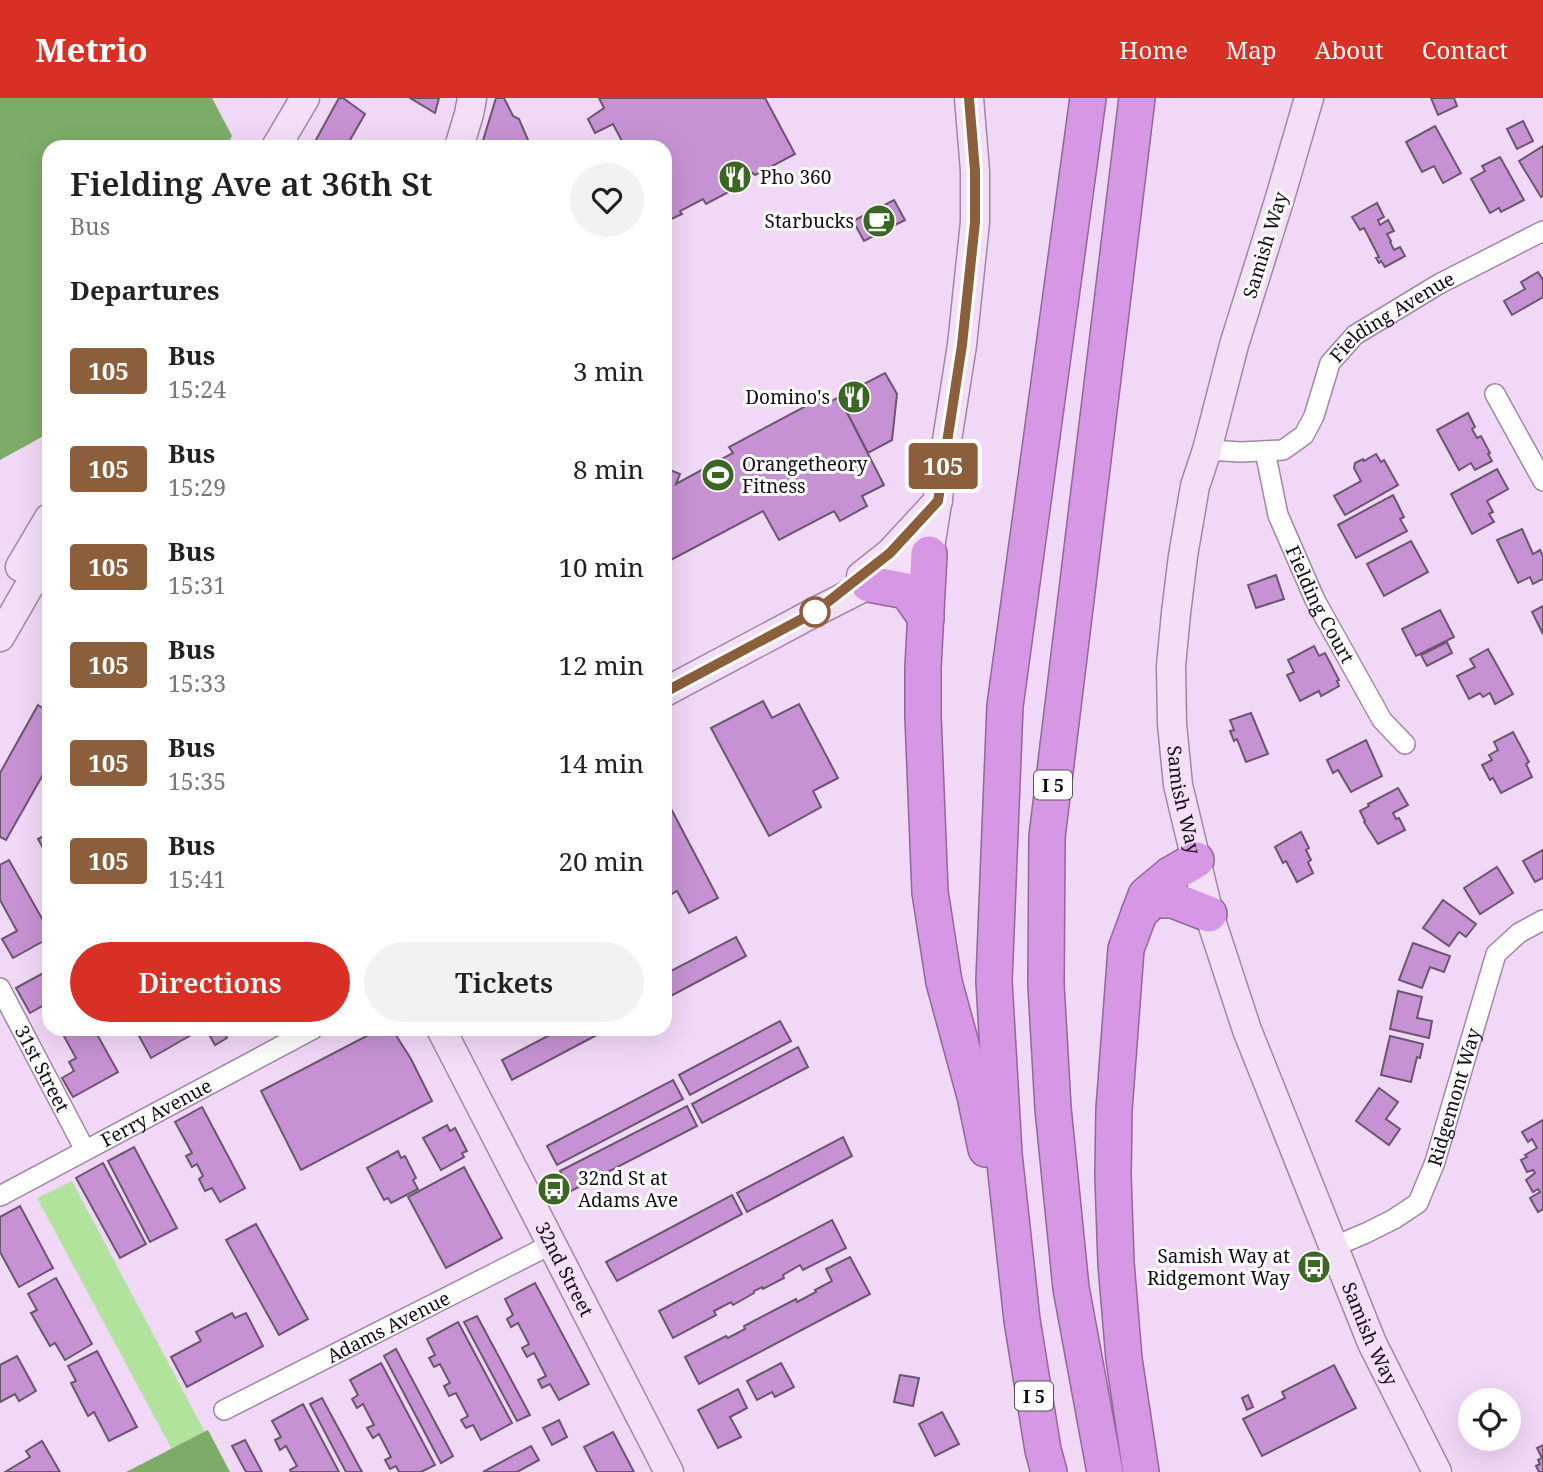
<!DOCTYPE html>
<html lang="en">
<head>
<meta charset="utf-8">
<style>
	:root { --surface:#fff; --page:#f2f2f2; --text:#222; --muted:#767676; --accent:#d93025 }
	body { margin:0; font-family:"Noto Serif",serif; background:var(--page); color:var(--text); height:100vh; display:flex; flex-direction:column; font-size:26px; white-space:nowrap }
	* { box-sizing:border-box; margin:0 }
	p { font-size:23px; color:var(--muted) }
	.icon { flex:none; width:38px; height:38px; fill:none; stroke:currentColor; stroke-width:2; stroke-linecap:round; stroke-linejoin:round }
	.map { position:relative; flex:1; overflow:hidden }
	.sheet { position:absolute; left:42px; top:42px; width:630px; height:896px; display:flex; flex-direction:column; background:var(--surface); border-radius:21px; box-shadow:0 7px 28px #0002 }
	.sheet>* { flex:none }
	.badge { padding:0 14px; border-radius:5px; font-size:24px; line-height:46px }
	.buttons { position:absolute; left:1458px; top:1290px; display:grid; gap:14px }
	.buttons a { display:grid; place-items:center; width:63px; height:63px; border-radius:50%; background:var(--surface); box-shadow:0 7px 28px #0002; font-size:35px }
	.map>.badge { position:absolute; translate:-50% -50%; box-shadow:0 0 0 4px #fff }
	h2 { padding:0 28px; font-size:26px; line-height:63px }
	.round { display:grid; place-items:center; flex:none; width:74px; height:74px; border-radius:37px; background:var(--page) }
	.overview { display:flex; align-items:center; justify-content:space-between; height:119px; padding:0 28px }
	h1 { font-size:33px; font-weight:600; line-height:52px }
	.button { display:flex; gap:14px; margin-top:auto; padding:14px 28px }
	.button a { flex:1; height:80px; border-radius:42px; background:var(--accent); color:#fff; font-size:28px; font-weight:600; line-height:80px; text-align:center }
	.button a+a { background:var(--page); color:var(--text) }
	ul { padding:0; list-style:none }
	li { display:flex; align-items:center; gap:21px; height:98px; padding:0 28px }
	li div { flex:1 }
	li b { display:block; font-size:26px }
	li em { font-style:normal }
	li .badge { min-width:77px; font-weight:700; text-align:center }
	header { display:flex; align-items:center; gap:42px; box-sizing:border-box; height:98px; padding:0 35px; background:var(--accent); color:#fff }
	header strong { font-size:33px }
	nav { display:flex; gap:38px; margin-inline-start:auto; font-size:24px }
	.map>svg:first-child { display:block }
</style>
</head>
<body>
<header>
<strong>Metrio</strong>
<nav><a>Home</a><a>Map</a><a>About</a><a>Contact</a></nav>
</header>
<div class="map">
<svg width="1543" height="1374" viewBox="0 0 1543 1374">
	<rect width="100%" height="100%" fill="#f1d8f7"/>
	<polygon fill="#b2e39d" points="72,1083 226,1374 184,1374 37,1100"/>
	<g fill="#7dac68">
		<polygon points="0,0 212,0 232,38 226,49 49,49 49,335 0,362"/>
		<polygon points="208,1332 230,1374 126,1374"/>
	</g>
	<g fill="#c792d3" stroke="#6b5670" stroke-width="2">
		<polygon points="339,0 343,0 365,16 346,49 312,49"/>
		<polygon points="410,0 439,0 435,15"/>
		<polygon points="496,0 504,0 513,18 519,21 531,49 481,49"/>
		<polygon points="599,0 765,0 795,56 755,77 753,75 733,85 736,90 706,106 703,101 680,113 682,116 665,124 665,49 625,49 613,26 595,35 588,21 604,10"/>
		<polygon points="1431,0 1454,0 1457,8 1438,17"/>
		<polygon points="1523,23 1533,43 1517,51 1507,31"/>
		<polygon points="1435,28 1461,75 1443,85 1434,68 1422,74 1406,44"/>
		<polygon points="1543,48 1543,98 1541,99 1519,63"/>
		<polygon points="1500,59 1524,102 1501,114 1499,110 1490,115 1471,81 1485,73 1482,68"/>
		<polygon points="894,102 905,122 864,143 853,123"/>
		<polygon points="1377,105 1384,119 1378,122 1380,127 1388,122 1394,133 1387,136 1391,143 1390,144 1394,152 1400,149 1405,158 1385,169 1381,163 1379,165 1376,160 1379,159 1364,130 1360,132 1352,119"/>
		<polygon points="1538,174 1543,182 1543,199 1512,217 1504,203 1525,191 1521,184"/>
		<polygon points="885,275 897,296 892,342 868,355 839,299"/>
		<polygon points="839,299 884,387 862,398 867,408 840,423 834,413 779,442 763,413 665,465 665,370 680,376 676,386 733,355 729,349 819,301 823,308"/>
		<polygon points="1468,315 1475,329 1472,331 1477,340 1481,338 1490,355 1488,356 1492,363 1475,372 1471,365 1459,372 1437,332"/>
		<polygon points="1376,356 1381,364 1384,362 1398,387 1345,417 1334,398 1361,383 1354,370 1355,365 1363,361 1364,363"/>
		<polygon points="1497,371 1508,391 1487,403 1493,414 1489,416 1494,424 1472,436 1451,396"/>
		<polygon points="1393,397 1404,419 1400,421 1407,433 1356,460 1338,427"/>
		<polygon points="1522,431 1533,456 1540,452 1543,458 1543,481 1533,486 1530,479 1518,485 1497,442"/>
		<polygon points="1411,443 1428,474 1384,498 1367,466"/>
		<polygon points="1276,477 1284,501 1256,510 1248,487"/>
		<polygon points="1543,508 1543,536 1532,514"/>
		<polygon points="1440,512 1454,539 1416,558 1402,531"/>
		<polygon points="1447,544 1452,555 1427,568 1421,557"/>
		<polygon points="1314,548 1319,558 1325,555 1339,582 1337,583 1339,588 1321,598 1319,593 1300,603 1287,577 1294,574 1288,562"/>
		<polygon points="1488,551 1513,596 1495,606 1490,595 1483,599 1480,595 1469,601 1457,578 1475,569 1470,561"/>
		<polygon points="763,603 772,620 799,606 838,680 813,693 821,709 769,738 711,630"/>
		<polygon points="38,607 49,614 49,666 6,742 0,739 0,675"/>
		<polygon points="1251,615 1268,656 1246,664 1237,641 1234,643 1230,633 1234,632 1230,622"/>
		<polygon points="1513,634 1529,664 1526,666 1532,679 1501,695 1493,680 1490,682 1482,667 1492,662 1489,657 1498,652 1494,644"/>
		<polygon points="1366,642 1382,678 1351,694 1338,672 1333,675 1327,662"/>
		<polygon points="1398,690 1408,707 1393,715 1396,721 1399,720 1405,732 1378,746 1364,724 1365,723 1360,713 1369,708 1368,706"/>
		<polygon points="668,705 718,800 689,815 677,793 665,800 665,707"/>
		<polygon points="1301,734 1309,750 1306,752 1311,762 1308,764 1313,775 1297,784 1286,763 1283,765 1275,749"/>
		<polygon points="49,735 49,761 38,741"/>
		<polygon points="1543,752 1543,780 1535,784 1523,763"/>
		<polygon points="9,762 49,833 49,840 13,860 2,841 17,833 0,802 0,767"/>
		<polygon points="1497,769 1513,795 1480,816 1464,790"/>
		<polygon points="1443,802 1476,826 1466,839 1459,834 1449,848 1423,830"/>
		<polygon points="736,839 746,858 665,901 665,876"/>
		<polygon points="1413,845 1450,858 1444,874 1430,869 1422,890 1399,882"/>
		<polygon points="49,872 49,912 46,906 30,915 16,890"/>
		<polygon points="1398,893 1422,899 1417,920 1432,923 1429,940 1390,931"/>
		<polygon points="780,923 791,943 690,997 679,977"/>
		<polygon points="60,931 94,931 118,974 73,999 62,980 74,973 69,964 76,960"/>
		<polygon points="150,931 190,931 193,936 151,960 139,938 150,932"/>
		<polygon points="206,931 222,931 227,940 215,947"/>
		<polygon points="380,931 392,931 411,961 432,1003 301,1072 261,993"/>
		<polygon points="561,931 608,931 512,982 502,962"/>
		<polygon points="1390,938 1423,946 1420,960 1417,959 1411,984 1381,977"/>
		<polygon points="798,949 808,969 702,1025 692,1006"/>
		<polygon points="673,982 683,1001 557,1067 547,1048"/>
		<polygon points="1379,990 1398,1004 1386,1021 1400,1031 1389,1047 1356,1023"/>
		<polygon points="687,1008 697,1028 571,1093 560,1073"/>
		<polygon points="202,1009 245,1090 220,1104 212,1090 205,1093 199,1081 203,1078 197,1066 192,1069 186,1058 192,1055 175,1024"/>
		<polygon points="1543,1022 1543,1111 1538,1114 1530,1100 1540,1094 1538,1091 1533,1094 1526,1082 1535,1075 1533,1072 1527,1074 1521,1062 1527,1059 1525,1057 1537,1050 1532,1041 1528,1044 1522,1034"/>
		<polygon points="447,1027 450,1033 455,1030 467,1053 462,1055 464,1059 441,1072 423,1040"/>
		<polygon points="843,1039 852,1058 747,1114 737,1095"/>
		<polygon points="134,1049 177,1130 150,1144 108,1063"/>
		<polygon points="398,1053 401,1060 405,1058 416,1080 413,1082 418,1091 391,1105 388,1100 384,1102 367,1070"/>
		<polygon points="103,1065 146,1146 120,1160 76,1080"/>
		<polygon points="464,1069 502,1140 446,1170 408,1099"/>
		<polygon points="732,1097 742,1116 617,1183 606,1164"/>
		<polygon points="20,1108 53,1170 19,1189 0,1154 0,1119"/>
		<polygon points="832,1122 846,1150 803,1172 800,1167 783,1177 784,1180 763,1191 762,1189 754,1193 754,1195 733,1207 731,1204 714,1213 716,1217 673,1240 659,1213"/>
		<polygon points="256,1126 308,1221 279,1237 226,1142"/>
		<polygon points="850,1159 870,1196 699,1286 685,1259 726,1238 728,1240 745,1231 744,1228 796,1201 797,1204 816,1194 815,1192 832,1183 826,1171"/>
		<polygon points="56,1180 92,1246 65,1262 55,1245 50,1248 31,1215 37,1212 28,1196"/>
		<polygon points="535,1185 589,1286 559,1302 550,1286 542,1290 538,1282 546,1278 534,1255 527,1259 522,1250 529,1246 518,1225 511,1229 507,1221 513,1217 505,1201"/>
		<polygon points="232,1215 235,1220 246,1215 263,1248 187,1289 171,1259 201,1243 196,1234"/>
		<polygon points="477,1218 530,1317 517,1323 464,1224"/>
		<polygon points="458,1224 512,1325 481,1342 473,1327 466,1330 461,1322 468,1318 456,1295 449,1298 444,1288 450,1285 440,1266 434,1269 429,1260 435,1257 427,1241"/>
		<polygon points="396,1251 453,1358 441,1365 384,1258"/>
		<polygon points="97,1253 137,1329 109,1343 94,1314 88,1318 71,1285 76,1283 68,1268"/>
		<polygon points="17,1258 36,1293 19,1303 15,1296 0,1304 0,1267"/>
		<polygon points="381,1265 435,1367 421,1374 399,1374 396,1368 390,1371 385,1362 391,1359 379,1336 373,1340 367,1330 374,1327 363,1306 357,1310 352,1301 358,1297 350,1282"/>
		<polygon points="781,1265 794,1289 775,1299 772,1294 757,1302 747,1283"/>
		<polygon points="1334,1267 1356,1310 1262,1358 1243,1321 1285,1300 1282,1294"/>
		<polygon points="900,1277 919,1280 913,1308 894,1304"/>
		<polygon points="738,1291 747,1310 730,1319 741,1339 718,1350 698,1312"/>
		<polygon points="1248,1297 1253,1309 1247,1312 1242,1300"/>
		<polygon points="322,1300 362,1374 346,1374 310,1306"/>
		<polygon points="303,1306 339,1374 291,1374 290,1372 297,1368 286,1348 280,1352 275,1342 281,1339 272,1323"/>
		<polygon points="942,1314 959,1346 935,1358 919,1326"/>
		<polygon points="559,1322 567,1339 552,1347 543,1330"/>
		<polygon points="613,1334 634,1374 597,1374 584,1349"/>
		<polygon points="245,1342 262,1374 246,1374 232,1348"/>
		<polygon points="42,1343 60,1374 5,1374 30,1359 26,1353"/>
		<polygon points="1543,1347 1543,1374 1539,1374 1536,1368 1540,1366 1538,1362 1542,1360 1537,1350"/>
		<polygon points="531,1348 539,1362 517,1374 483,1374"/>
	</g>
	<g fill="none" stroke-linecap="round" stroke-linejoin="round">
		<defs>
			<g id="street">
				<polyline points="1495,296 1543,383"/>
				<path id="s1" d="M1207 352 1241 354 1283 352 1304 337 1314 318 1330 265 1355 237 1439 186 1543 133"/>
				<path id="s2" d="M1265 353 1278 417 1315 502 1382 622 1405 646"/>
				<path id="s3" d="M0 890 85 1052"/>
				<path id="s4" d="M0 1098 313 931"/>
				<path id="s5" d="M1333 1149 1366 1135 1394 1121 1418 1105 1435 1064 1496 856 1519 835 1543 822"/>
				<path id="s6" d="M224 1312 552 1146"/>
			</g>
			<g id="secondary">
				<path id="s7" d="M1309 0 1279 103 1234 247 1207 352 1195 388 1183 458 1176 515 1171 568 1172 626 1178 687 1196 762 1209 816 1247 932 1372 1245 1437 1374"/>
				<polyline points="276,49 305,0"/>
				<polyline points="459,49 469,16 472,0"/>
				<polyline points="20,469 49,420"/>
				<polyline points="861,478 890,455 938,403"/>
				<polyline points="0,539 49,454"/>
				<polyline points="665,594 815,514 929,456 962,247 975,124 975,73 969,0"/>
				<path id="s8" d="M441 931 669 1374"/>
			</g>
			<g id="highway">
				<polyline points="929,456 923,570 923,618 930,794 944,884 975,998 986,1051"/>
				<polyline points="869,486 907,493 926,520"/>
				<polyline points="1139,815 1153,802 1173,802 1209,816"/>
				<polyline points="1049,1374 1043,1352 1022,1222 1004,1056 994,883 1005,608 1088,0"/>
				<polyline points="1105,1374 1071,1190 1053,1010 1046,887 1047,739 1137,0"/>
				<polyline points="1141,1374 1124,1261 1116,1165 1113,1078 1114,1012 1126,851 1146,797 1170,777 1196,762"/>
			</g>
		</defs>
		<use href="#street" stroke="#9f88a4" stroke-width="22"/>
		<use href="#secondary" stroke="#9f88a4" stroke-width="31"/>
		<use href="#highway" stroke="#92679c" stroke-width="38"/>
		<use href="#street" stroke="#fff" stroke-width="19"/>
		<use href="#secondary" stroke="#f3e0f7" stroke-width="28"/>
		<use href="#highway" stroke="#d698e4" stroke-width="35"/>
	</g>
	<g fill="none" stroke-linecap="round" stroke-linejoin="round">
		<defs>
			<polyline id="line" points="665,594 815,514 890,455 938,403 962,247 975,124 975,73 969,0"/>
		</defs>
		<use href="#line" stroke="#fff" stroke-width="16"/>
		<use href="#line" stroke="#8b5e3c" stroke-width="10"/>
	</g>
	<defs>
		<symbol id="restaurant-disc" viewBox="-11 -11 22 22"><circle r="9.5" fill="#3b6725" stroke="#fff"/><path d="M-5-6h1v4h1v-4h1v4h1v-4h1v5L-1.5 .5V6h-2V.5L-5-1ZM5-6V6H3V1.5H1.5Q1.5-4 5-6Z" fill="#fff"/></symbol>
		<symbol id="cafe-disc" viewBox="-11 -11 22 22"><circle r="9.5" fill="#3b6725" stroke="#fff"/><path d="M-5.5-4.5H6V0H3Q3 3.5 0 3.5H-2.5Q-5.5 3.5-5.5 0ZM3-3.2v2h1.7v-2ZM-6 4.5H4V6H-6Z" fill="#fff"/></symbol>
		<symbol id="stadium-disc" viewBox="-11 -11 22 22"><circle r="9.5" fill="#3b6725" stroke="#fff"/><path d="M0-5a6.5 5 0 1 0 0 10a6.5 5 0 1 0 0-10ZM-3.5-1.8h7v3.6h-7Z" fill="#fff"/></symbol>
		<symbol id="bus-disc" viewBox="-11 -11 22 22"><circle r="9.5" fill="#3b6725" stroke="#fff"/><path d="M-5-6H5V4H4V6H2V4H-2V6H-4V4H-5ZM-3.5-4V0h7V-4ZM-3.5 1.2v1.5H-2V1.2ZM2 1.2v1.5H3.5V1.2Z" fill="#fff"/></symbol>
	</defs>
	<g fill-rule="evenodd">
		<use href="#restaurant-disc" x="716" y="60" width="38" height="38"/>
		<use href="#cafe-disc" x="860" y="104" width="38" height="38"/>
		<use href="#restaurant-disc" x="835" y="280" width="38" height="38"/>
		<use href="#stadium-disc" x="699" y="358" width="38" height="38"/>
		<use href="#bus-disc" x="535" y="1072" width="38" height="38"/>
		<use href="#bus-disc" x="1295" y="1150" width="38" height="38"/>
	</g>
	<circle fill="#fff" stroke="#8b5e3c" stroke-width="3.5" cx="815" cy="514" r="14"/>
	<g text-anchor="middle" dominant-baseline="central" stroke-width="6" stroke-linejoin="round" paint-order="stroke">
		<g fill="#fff" stroke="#5a545b" stroke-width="2">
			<rect x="1034" y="672.5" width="38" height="29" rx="5"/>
			<rect x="1015" y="1283.5" width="38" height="29" rx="5"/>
		</g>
		<g font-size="18" font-weight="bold" fill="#130b15">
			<text x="1053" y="687">I 5</text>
			<text x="1034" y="1298">I 5</text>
		</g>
		<g font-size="19" fill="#130b15" stroke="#fff" text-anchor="start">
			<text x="760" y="79">Pho 360</text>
			<text x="854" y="123" text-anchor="end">Starbucks</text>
			<text x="830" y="299" text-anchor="end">Domino's</text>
			<text x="742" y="366">Orangetheory<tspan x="742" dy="22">Fitness</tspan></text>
			<text x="578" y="1080">32nd St at<tspan x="578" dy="22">Adams Ave</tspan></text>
			<text x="1290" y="1158" text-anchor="end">Samish Way at<tspan x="1290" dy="22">Ridgemont Way</tspan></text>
		</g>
		<g font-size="19" fill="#130b15" stroke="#fff">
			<text transform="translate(1265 147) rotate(-73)">Samish Way</text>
			<text stroke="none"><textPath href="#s1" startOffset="257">Fielding Avenue</textPath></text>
			<text stroke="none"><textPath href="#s2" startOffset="164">Fielding Court</textPath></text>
			<text stroke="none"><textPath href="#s7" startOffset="721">Samish Way</textPath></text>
			<text stroke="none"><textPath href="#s3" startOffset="91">31st Street</textPath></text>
			<text stroke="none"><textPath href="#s5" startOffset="208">Ridgemont Way</textPath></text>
			<text stroke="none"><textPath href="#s4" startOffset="177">Ferry Avenue</textPath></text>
			<text stroke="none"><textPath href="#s8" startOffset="270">32nd Street</textPath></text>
			<text stroke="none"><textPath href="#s6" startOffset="184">Adams Avenue</textPath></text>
			<text stroke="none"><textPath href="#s7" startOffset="1288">Samish Way</textPath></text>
		</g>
	</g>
</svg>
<div class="buttons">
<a><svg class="icon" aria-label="locate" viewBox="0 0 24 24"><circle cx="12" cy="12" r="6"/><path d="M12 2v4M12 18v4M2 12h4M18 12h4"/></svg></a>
</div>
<b class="badge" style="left:943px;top:368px;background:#8b5e3c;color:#fff">105</b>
<section class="sheet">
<div class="overview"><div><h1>Fielding Ave at 36th St</h1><p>Bus</p></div><a class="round"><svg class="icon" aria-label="heart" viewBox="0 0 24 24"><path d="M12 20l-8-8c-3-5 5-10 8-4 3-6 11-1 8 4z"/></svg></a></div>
<h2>Departures</h2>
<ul>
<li><span class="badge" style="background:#8b5e3c;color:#fff">105</span><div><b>Bus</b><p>15:24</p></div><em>3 min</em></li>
<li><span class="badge" style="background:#8b5e3c;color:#fff">105</span><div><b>Bus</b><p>15:29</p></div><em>8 min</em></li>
<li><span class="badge" style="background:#8b5e3c;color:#fff">105</span><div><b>Bus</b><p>15:31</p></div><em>10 min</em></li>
<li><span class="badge" style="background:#8b5e3c;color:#fff">105</span><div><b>Bus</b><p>15:33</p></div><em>12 min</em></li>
<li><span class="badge" style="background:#8b5e3c;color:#fff">105</span><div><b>Bus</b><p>15:35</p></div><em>14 min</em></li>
<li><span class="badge" style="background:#8b5e3c;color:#fff">105</span><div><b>Bus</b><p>15:41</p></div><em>20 min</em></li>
</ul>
<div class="button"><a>Directions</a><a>Tickets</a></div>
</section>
</div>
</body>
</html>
